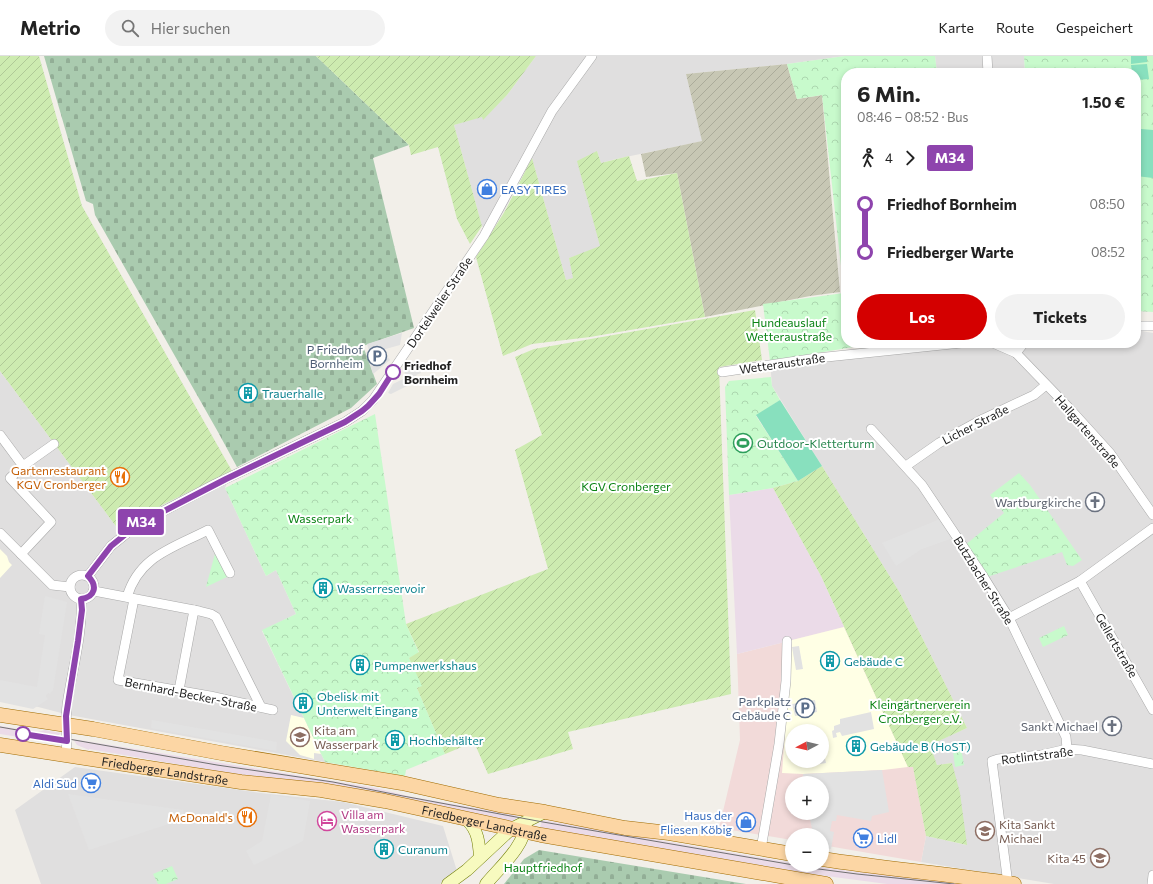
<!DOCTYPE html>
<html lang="de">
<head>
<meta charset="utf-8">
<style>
	:root { --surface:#fff; --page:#f2f2f2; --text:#222; --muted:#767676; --line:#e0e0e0; --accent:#d40000 }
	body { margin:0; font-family:Commissioner,sans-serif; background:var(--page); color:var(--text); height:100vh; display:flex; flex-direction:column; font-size:15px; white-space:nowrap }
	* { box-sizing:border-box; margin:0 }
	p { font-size:13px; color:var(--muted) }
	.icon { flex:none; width:22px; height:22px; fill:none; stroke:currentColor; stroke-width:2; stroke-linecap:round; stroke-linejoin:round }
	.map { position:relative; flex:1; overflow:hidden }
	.details { position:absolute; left:841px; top:12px; width:300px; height:280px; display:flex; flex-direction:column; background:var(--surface); border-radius:16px; box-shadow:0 2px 6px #0003 }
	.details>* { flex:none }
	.badge { padding:0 8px; border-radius:3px; font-size:14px; line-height:26px }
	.needle { width:26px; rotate:263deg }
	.fabs { position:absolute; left:785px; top:668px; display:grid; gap:8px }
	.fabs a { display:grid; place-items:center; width:44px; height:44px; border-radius:50%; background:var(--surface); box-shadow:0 2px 6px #0003; font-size:20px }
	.map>.badge { position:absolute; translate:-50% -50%; box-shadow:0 0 0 2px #fff }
	.legs { display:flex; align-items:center; gap:6px; height:44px; padding:0 16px; font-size:13px }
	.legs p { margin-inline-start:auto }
	.headline { display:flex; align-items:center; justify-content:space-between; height:68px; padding:0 16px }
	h1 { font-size:22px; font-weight:700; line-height:30px }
	.primary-button { display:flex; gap:8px; margin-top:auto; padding:8px 16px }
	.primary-button a { flex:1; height:46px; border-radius:24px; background:var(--accent); color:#fff; font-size:16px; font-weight:700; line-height:46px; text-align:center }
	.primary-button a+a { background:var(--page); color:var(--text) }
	ul { padding:0 16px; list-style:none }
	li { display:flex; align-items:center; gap:14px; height:48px; font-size:15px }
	li i { display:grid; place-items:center; width:6px; height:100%; margin:0 5px; background:currentColor }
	li i::after { content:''; width:10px; height:10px; margin:-5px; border:3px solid; border-radius:50%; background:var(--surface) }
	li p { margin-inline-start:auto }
	li:first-child i { background:linear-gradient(#0000 50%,currentColor 0) }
	li:last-child i { background:linear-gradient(currentColor 50%,#0000 0) }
	header { display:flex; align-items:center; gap:24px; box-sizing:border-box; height:56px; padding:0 20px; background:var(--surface); border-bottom:1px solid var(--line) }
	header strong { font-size:19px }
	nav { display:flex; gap:22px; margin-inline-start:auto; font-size:14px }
	.search { width:280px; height:36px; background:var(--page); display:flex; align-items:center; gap:10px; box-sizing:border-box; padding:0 14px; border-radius:22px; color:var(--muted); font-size:15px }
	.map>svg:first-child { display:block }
</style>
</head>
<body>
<header>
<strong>Metrio</strong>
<div class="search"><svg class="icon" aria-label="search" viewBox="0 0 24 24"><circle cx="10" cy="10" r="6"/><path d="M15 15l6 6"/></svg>Hier suchen</div>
<nav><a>Karte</a><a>Route</a><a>Gespeichert</a></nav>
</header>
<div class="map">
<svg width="1153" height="828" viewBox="0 0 1153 828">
	<defs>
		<pattern id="construction-furrows" width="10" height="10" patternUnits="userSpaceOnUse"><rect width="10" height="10" fill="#c7c7b4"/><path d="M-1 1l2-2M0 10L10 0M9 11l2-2" fill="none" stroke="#abab9a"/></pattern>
		<pattern id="cemetery-stones" width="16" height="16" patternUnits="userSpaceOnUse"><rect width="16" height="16" fill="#aacbaf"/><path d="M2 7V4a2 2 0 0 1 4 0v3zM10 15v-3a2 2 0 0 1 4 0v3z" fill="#92ae96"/></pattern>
		<pattern id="park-crowns" width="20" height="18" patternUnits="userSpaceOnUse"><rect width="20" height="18" fill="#c8facc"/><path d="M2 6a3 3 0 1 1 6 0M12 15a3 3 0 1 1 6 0" fill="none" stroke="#acd6af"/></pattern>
		<pattern id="garden-furrows" width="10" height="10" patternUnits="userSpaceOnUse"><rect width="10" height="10" fill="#cdebb0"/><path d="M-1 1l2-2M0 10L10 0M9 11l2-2" fill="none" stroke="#b0c997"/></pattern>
	</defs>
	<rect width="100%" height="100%" fill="#f2efe9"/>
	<g fill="#e0dfdf">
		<polygon points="536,0 845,0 787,8 686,18 703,85 616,103 601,107 597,95 600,191 569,202 574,222 566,224 532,102 504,155 490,178 482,170 454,69 482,60 483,63 507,39"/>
		<polygon points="935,0 1024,0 1025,17 937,17"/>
		<polygon points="1136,274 1153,277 1153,828 1054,828 921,806 926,780 966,789 952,707 937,709 929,689 967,672 900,537 822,410 772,330 770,305 931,287 1136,287"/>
		<polygon points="0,315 118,473 166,447 232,415 225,432 266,520 276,514 296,558 262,575 325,706 69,659 0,641"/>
		<polygon points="75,711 261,737 343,746 443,770 457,815 440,828 41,828 15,754"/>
	</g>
	<path fill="#f2dad9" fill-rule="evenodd" d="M844 571 913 710 926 780 921 806 822 789V779H792V784L719 772 740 684 737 598ZM792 675H822V705H792ZM792 727H822V757H792Z"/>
	<g fill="#ebdbe8">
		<polygon points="773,432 821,520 844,571 737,598 729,439"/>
		<polygon points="0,670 38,676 45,674 61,677 50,686 0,678"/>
		<polygon points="73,683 376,732 412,741 516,759 517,762 511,766 286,725 216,715 89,693 89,694 77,689"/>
		<polygon points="542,764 792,807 792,809 805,809 857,816 970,828 887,828 811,818 540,772"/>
	</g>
	<g fill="#ffffe5" fill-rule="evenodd">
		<polygon points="0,493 7,500 9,506 12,509 0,522"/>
		<path d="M844 571 908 711 883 714 803 718 782 717 792 584ZM792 675H822V705H792Z"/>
		<polygon points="291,659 304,662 321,698 314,697 314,703 300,699 286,685"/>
	</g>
	<polygon fill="url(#construction-furrows)" points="787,8 797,43 822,39 840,236 810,240 705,261 677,117 646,121 641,98 702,85 686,18"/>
	<g fill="url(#cemetery-stones)">
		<polygon points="44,0 316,0 409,89 373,102 414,272 363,290 377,328 351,352 237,411 218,376 95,159 93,148 86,145"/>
		<polygon points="539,794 746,828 504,828 524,803"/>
	</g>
	<g fill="url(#park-crowns)">
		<polygon points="845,0 935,0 937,17 846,17 846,287 877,287 770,305 763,248 844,237 822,39 797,43 787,8"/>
		<polygon points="1024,0 1153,0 1153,256 1136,255 1136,17 1025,17"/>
		<polygon points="771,321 772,330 780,344 756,360 798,425 773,432 729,439 725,331 729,325"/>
		<polygon points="375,358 406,568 419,597 409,602 423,630 417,632 445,698 406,714 405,720 325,706 262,574 296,558 276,514 266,520 225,432"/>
		<polygon points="1019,417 1030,429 1082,504 1073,510 1067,509 1062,496 984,522 964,490 1004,457 990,439"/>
		<polygon points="216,494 229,520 206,531"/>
		<polygon points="1064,570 1068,579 1043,591 1039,582"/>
		<polygon points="960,686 964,709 955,711 952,687"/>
		<polygon points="172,810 178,823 166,828 158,828 153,818"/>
	</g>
	<g fill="url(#garden-furrows)">
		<polygon points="0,0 39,0 82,150 232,415 166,447 118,473 0,315"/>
		<polygon points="316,0 536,0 507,39 483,64 482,61 454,69 482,170 470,188 457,163 438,91 411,99 409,89"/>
		<polygon points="597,95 601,107 629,100 637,125 677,117 705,261 590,281 532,288 503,300 476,201 505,155 532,102 566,224 573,222 569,202 600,190 577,105"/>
		<polygon points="755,254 762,304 719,311 731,638 568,676 573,693 488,718 474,686 445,698 417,632 422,630 409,602 419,596 406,568 548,513 515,394 542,379 515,301 534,293"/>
		<polygon points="822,410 900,537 967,672 930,689 937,709 952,707 960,737 967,789 926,780 913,711 908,711 821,520 773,432 798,425"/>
	</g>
	<g fill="#88e0be">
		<polygon points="1131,0 1147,0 1147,6 1131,8"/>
		<polygon points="1147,8 1149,23 1136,24 1136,17 1132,17 1131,9"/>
		<polygon points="1141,73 1153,74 1153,122 1136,120 1136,109"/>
		<polygon points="780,344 822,410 798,425 756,359"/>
	</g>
	<g fill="#e2e2e2">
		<polygon points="402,277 400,289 382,294 390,304 373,318 366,297 369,295 367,288"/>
		<polygon points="416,307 421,317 416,319 419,324 391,338 388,337 393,328 407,321 403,313"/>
		<polygon points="940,463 953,482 922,493 896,510 882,487"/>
		<polygon points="45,540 67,546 53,634 50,638 48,637 46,640 48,643 47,644 33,653 0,646 0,624 37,631 45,579 39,578"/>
		<polygon points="799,590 803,613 796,614 792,591"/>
		<polygon points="815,644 817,656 795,660 792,648"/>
		<polygon points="871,656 874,673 842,680 840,676 836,677 837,681 833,682 832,675 834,674 834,670 840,668 840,663"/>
		<polygon points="152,664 277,686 276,695 151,672"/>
		<polygon points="822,689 826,707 801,711 800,705 822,705"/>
		<polygon points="882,714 889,756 872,760 871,765 837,759 836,765 832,765 830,775 834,776 831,793 822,791 822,779 813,779 809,757 822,757 822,727 804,727 803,718"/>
		<polygon points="68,738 183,754 184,763 89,794"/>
		<polygon points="271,739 310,745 303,785 254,809 246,795 262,785"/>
	</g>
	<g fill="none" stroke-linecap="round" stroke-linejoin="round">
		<defs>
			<g id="street">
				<polyline points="987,0 988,17"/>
				<polyline points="1136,270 1153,270"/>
				<polyline points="993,287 1016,297 1071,354 1110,397 1153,459"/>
				<polyline points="1016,297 1024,287"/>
				<polyline points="722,316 817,302 961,287"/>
				<polyline points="871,373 922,429 983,520 1009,562 1066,681 1067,693"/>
				<polyline points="0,379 23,410 10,422 51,466 21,498"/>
				<polyline points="23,410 54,388"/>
				<polyline points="906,410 939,387 983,363 1034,339 1046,329"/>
				<polyline points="0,477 52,529 70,531"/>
				<circle cx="82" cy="531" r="12"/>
				<polyline points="88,520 111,490 137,469 215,428 345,366 362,355 373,344 484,180 552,55 592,0"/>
				<polyline points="1080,525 1153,654"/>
				<polyline points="94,535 199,555 211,558 216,561 261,651"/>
				<path d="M127 541C139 500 173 492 208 474L230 517"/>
				<polyline points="134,543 118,624 210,640 273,654"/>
				<polyline points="1009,562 1080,525 1153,472"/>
				<polyline points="179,634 194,554"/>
				<path d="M66 698C68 682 65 666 67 649 72 614 83 579 81 543"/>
				<polyline points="761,793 779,688 786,625 787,585"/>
				<polyline points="1008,828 992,705 998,703 1041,699 1067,693 1082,694 1153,708"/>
				<polyline points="1152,828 1153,819"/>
			</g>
			<g id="secondary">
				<path d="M467 764C478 774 479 787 480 801"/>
				<polyline points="448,828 467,814 511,773 545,756"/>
				<path d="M486 828C500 811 525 790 526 767"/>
			</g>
			<g id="primary">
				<polyline points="0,659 93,673 221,697 402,727 499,749 545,756 625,772 669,777 792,798"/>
				<path id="s1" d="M0 689 241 726 321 734 385 745 541 779 826 828"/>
				<path d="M822 803C886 813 950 818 1014 828"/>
			</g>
		</defs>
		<use href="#street" stroke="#a9a9a9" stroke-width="10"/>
		<use href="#secondary" stroke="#707d05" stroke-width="13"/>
		<use href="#primary" stroke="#a06b00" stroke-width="15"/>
		<use href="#street" stroke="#fff" stroke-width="9"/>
		<use href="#secondary" stroke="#f7fabf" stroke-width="12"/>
		<use href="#primary" stroke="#fcd6a4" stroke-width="14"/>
		<polyline stroke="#707070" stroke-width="1" points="0,671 217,709 333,726 403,740 543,766 811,812 857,818 954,828"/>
	</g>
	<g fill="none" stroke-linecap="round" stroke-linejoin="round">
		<defs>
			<path id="line-1" d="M23 678 67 685 66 660 78 585 82 554 81 543C95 541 98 530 88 520L111 490 137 469 226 423 345 366 362 355 368 350 379 338 393 316"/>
		</defs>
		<use href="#line-1" stroke="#fff" stroke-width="9"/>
		<use href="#line-1" stroke="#8e44ad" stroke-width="6"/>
	</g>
	<defs>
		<symbol id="shop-ring" viewBox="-11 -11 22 22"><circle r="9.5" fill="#fff" stroke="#3f7fe0" stroke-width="1.5"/><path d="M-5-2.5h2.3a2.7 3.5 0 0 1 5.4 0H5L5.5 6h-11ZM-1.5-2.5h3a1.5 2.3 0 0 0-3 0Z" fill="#3f7fe0"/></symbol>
		<symbol id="parking-ring" viewBox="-11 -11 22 22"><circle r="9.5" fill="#fff" stroke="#5c6f8a" stroke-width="1.5"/><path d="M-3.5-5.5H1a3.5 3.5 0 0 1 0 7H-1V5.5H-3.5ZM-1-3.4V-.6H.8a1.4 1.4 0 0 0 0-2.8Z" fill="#5c6f8a"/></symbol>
		<symbol id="building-ring" viewBox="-11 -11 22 22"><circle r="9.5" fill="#fff" stroke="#0f9aa8" stroke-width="1.5"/><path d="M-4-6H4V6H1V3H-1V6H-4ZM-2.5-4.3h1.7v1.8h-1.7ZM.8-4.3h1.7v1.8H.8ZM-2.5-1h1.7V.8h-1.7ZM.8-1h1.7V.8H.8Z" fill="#0f9aa8"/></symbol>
		<symbol id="stadium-ring" viewBox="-11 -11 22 22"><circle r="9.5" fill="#fff" stroke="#2e9e5b" stroke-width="1.5"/><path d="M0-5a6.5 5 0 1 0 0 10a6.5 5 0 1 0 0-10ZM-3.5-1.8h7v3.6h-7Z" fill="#2e9e5b"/></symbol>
		<symbol id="restaurant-ring" viewBox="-11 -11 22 22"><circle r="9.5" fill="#fff" stroke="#e8710a" stroke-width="1.5"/><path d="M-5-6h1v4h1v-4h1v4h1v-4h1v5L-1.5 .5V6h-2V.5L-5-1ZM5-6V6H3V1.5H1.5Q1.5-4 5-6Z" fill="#e8710a"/></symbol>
		<symbol id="church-ring" viewBox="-11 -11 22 22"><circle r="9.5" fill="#fff" stroke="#6b7280" stroke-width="1.5"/><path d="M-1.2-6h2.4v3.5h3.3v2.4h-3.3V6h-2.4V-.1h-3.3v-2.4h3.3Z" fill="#6b7280"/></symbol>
		<symbol id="school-ring" viewBox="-11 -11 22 22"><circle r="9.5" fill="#fff" stroke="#8d6e63" stroke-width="1.5"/><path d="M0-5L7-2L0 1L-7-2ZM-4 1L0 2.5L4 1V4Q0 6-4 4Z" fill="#8d6e63"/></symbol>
		<symbol id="supermarket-ring" viewBox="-11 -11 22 22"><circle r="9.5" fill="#fff" stroke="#3f7fe0" stroke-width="1.5"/><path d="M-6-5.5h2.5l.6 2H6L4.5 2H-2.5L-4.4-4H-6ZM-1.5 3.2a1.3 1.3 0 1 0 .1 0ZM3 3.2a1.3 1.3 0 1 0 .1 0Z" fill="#3f7fe0"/></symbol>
		<symbol id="hotel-ring" viewBox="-11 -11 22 22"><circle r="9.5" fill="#fff" stroke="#d1479c" stroke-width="1.5"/><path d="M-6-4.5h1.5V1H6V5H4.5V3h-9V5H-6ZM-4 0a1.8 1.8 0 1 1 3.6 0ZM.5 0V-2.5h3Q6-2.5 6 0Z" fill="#d1479c"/></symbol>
	</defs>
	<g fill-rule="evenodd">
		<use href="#shop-ring" x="476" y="122" width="22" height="22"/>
		<use href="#parking-ring" x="366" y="289" width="22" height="22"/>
		<use href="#building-ring" x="237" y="326" width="22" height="22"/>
		<use href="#stadium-ring" x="732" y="376" width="22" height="22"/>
		<use href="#restaurant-ring" x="109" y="410" width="22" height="22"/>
		<use href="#church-ring" x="1084" y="435" width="22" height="22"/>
		<use href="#building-ring" x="312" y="521" width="22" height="22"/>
		<use href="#building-ring" x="819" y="594" width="22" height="22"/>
		<use href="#building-ring" x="349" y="598" width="22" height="22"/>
		<use href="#building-ring" x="292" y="636" width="22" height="22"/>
		<use href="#parking-ring" x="794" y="641" width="22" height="22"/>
		<use href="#church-ring" x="1101" y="659" width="22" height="22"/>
		<use href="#school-ring" x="289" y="670" width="22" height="22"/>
		<use href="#building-ring" x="384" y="673" width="22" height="22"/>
		<use href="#building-ring" x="845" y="679" width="22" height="22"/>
		<use href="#supermarket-ring" x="80" y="716" width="22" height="22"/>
		<use href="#restaurant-ring" x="236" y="750" width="22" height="22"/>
		<use href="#hotel-ring" x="316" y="754" width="22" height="22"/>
		<use href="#shop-ring" x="735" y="755" width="22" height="22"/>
		<use href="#school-ring" x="974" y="764" width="22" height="22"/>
		<use href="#supermarket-ring" x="852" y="771" width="22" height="22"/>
		<use href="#building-ring" x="373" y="782" width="22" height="22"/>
		<use href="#school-ring" x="1089" y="791" width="22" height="22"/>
	</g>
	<g fill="#fff" stroke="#8e44ad" stroke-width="2">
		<circle cx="393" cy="316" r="7"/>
		<circle cx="23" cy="678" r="7"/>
	</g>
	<g text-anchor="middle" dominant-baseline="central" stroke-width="4" stroke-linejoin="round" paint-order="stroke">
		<g font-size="12" fill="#366cbe" stroke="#fff" text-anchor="start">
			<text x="501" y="133">EASY TIRES</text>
			<text x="77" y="727" text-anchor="end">Aldi Süd</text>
			<text x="732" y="759" text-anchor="end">Haus der<tspan x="732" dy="14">Fliesen Köbig</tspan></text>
			<text x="877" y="782">Lidl</text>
		</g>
		<g font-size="12" fill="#222" stroke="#fff">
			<text transform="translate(439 246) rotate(-56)">Dortelweiler Straße</text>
			<text transform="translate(782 307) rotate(-8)">Wetteraustraße</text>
			<text transform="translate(975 368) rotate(-27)">Licher Straße</text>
			<text transform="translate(1088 375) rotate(49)">Hallgartenstraße</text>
			<text transform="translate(984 524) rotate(58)">Butzbacher Straße</text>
			<text transform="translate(1117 589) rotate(60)">Gellertstraße</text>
			<text transform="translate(191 638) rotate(11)">Bernhard-Becker-Straße</text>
			<text transform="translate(1037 699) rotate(-7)">Rotlintstraße</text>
			<text stroke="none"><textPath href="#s1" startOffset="167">Friedberger Landstraße</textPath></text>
			<text stroke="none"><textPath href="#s1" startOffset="491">Friedberger Landstraße</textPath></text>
		</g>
		<g font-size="12" fill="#0c8416" stroke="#fff">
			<text x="789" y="266">Hundeauslauf<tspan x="789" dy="14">Wetteraustraße</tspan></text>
			<text x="626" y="430">KGV Cronberger</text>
			<text x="320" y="462">Wasserpark</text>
			<text x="920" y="648">Kleingärtnerverein<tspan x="920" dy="14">Cronberger e.V.</tspan></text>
			<text x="543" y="811">Hauptfriedhof</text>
		</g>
		<g font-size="12" fill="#4e5e75" stroke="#fff" text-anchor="end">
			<text x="363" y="293">P Friedhof<tspan x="363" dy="14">Bornheim</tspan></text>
			<text x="791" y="645">Parkplatz<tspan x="791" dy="14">Gebäude C</tspan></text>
		</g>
		<g font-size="12" font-weight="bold" fill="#222" stroke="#fff" text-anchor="start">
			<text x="404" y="309">Friedhof<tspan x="404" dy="14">Bornheim</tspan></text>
		</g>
		<g font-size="12" fill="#0d838f" stroke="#fff" text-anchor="start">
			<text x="262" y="337">Trauerhalle</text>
			<text x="337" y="532">Wasserreservoir</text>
			<text x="844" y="605">Gebäude C</text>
			<text x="374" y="609">Pumpenwerkshaus</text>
			<text x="317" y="640">Obelisk mit<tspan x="317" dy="14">Unterwelt Eingang</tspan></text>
			<text x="409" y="684">Hochbehälter</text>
			<text x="870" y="690">Gebäude B (HoST)</text>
			<text x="398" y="793">Curanum</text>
		</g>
		<g font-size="12" fill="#27864d" stroke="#fff" text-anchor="start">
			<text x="757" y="387">Outdoor-Kletterturm</text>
		</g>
		<g font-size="12" fill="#c56008" stroke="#fff" text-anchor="end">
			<text x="106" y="414">Gartenrestaurant<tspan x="106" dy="14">KGV Cronberger</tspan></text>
			<text x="233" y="761">McDonald's</text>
		</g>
		<g font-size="12" fill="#5b616d" stroke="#fff" text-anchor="end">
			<text x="1081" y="446">Wartburgkirche</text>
			<text x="1098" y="670">Sankt Michael</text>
		</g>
		<g font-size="12" fill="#785e54" stroke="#fff" text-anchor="start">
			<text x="314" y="674">Kita am<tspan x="314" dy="14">Wasserpark</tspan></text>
			<text x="999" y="768">Kita Sankt<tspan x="999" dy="14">Michael</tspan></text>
			<text x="1086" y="802" text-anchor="end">Kita 45</text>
		</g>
		<g font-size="12" fill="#b23c85" stroke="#fff" text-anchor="start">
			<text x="341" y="758">Villa am<tspan x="341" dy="14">Wasserpark</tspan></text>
		</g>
	</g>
</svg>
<div class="fabs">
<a><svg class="needle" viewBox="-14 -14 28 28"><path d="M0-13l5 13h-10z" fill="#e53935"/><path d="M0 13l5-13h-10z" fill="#767676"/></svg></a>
<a>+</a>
<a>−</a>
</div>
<b class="badge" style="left:141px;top:466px;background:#8e44ad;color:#fff">M34</b>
<section class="details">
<div class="headline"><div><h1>6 Min.</h1><p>08:46 – 08:52 · Bus</p></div><b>1.50 €</b></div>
<div class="legs"><svg class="icon" aria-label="walk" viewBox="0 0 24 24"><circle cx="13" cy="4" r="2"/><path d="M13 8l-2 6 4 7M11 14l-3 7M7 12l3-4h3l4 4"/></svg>4<svg class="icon" aria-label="forward" viewBox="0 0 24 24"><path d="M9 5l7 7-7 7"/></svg><b class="badge" style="background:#8e44ad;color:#fff">M34</b></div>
<ul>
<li><i style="color:#8e44ad"></i><b>Friedhof Bornheim</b><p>08:50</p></li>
<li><i style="color:#8e44ad"></i><b>Friedberger Warte</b><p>08:52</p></li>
</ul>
<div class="primary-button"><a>Los</a><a>Tickets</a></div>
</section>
</div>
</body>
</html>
